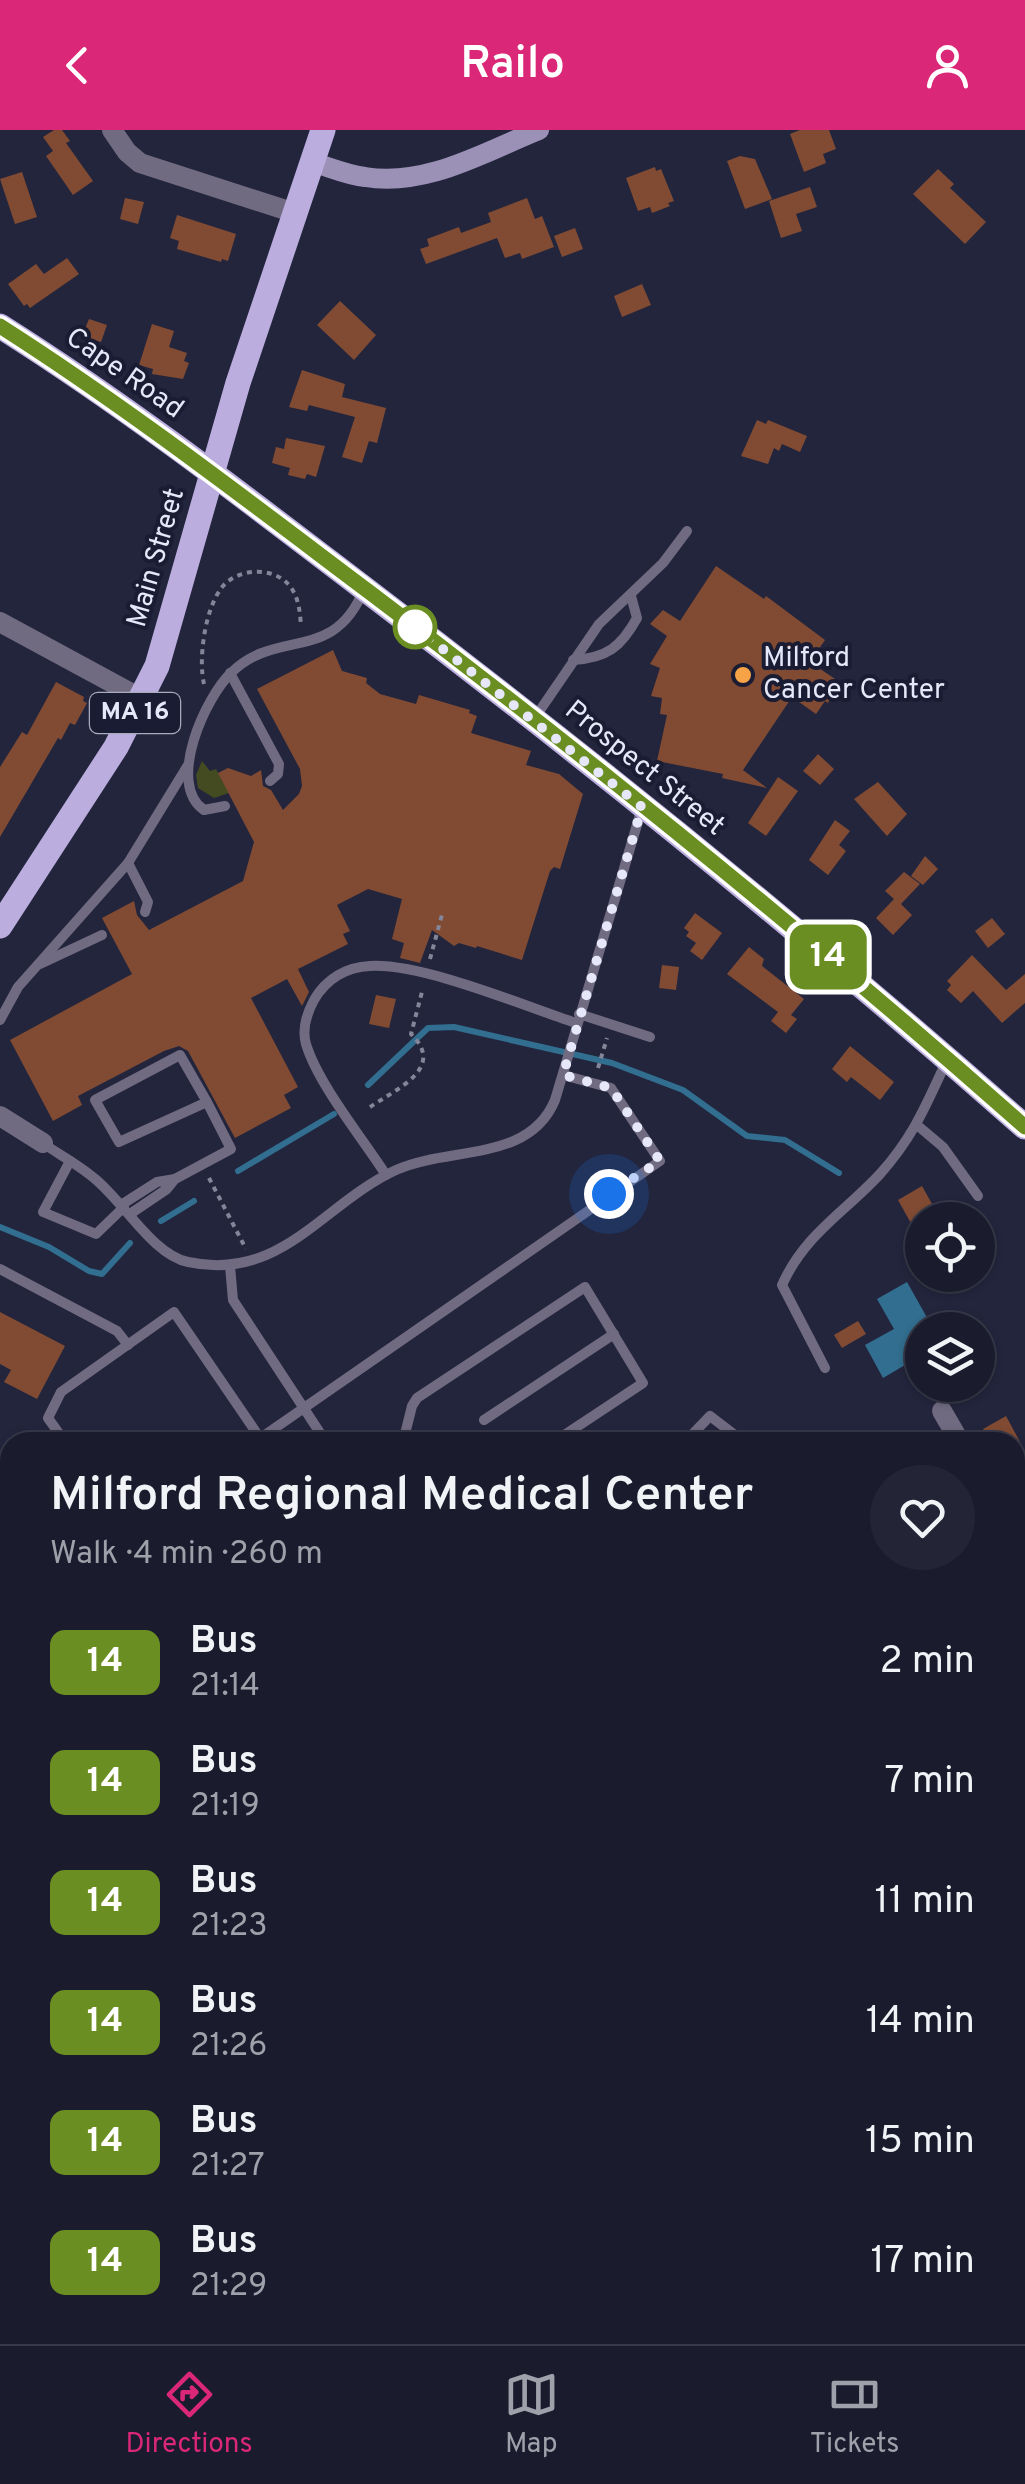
<!DOCTYPE html>
<html lang="en">
<head>
<meta charset="utf-8">
<style>
	:root { --surface:#1a1c2e; --page:#232536; --text:#f1f3f6; --muted:#9fa1aa; --line:#383a4a; --accent:#db2777 }
	body { margin:0; font-family:Overpass,sans-serif; background:var(--page); color:var(--text); height:100vh; display:flex; flex-direction:column; font-size:38px; white-space:nowrap }
	* { box-sizing:border-box; margin:0 }
	p { font-size:32px; color:var(--muted) }
	.icon { flex:none; width:55px; height:55px; fill:none; stroke:currentColor; stroke-width:2; stroke-linecap:round; stroke-linejoin:round }
	.map { position:relative; flex:1; overflow:hidden }
	.details { position:absolute; left:0px; top:1302px; width:1025px; height:912px; display:flex; flex-direction:column; background:var(--surface); border-radius:30px 30px 0 0; box-shadow:0 2px 8px #0004,0 0 0 2px var(--line) }
	.details>* { flex:none }
	.badge { padding:0 20px; border-radius:15px; font-size:35px; line-height:65px }
	.tools { position:absolute; left:905px; top:1072px; display:grid; gap:20px }
	.tools a { display:grid; place-items:center; width:90px; height:90px; border-radius:50%; background:var(--surface); box-shadow:0 2px 8px #0004,0 0 0 2px var(--line); font-size:50px }
	.you { position:absolute; width:50px; height:50px; margin:-25px; border:8px solid #fff; border-radius:50%; background:#1a73e8; box-shadow:0 0 0 15px #1a73e833 }
	.map>.badge { position:absolute; translate:-50% -50%; box-shadow:0 0 0 5px #fff }
	.round { display:grid; place-items:center; flex:none; width:105px; height:105px; border-radius:52px; background:var(--page) }
	.overview { display:flex; align-items:center; justify-content:space-between; height:170px; padding:0 50px }
	h1 { font-size:48px; font-weight:600; line-height:75px }
	ul { padding:0; list-style:none }
	li { display:flex; align-items:center; gap:30px; height:120px; padding:0 50px }
	li div { flex:1 }
	li b { display:block; font-size:38px }
	li em { font-style:normal }
	li .badge { min-width:110px; font-weight:700; text-align:center }
	header { display:flex; justify-content:space-between; align-items:center; height:130px; padding:0 50px; background:var(--accent); color:#fff; font-size:45px; font-weight:600 }
	.tabs { display:flex; justify-content:space-around; align-items:center; height:140px; border-top:2px solid var(--line); background:var(--surface); font-size:28px; color:var(--muted) }
	.tabs a { display:grid; justify-items:center; gap:5px }
	.tabs .current { color:var(--accent) }
	.map>svg:first-child { display:block }
</style>
</head>
<body>
<header><svg class="icon" aria-label="back" viewBox="0 0 24 24"><path d="M15 5l-7 7 7 7"/></svg>Railo<svg class="icon" aria-label="person" viewBox="0 0 24 24"><circle cx="12" cy="8" r="4"/><path d="M4 21q1-7 8-7t8 7"/></svg></header>
<div class="map">
<svg width="1025" height="2214" viewBox="0 0 1025 2214">
	<rect width="100%" height="100%" fill="#23253d"/>
	<polygon fill="#444b21" points="202,631 210,641 216,639 229,663 214,668 198,658 196,645"/>
	<polygon fill="#326e8f" points="907,1152 934,1200 922,1200 922,1225 883,1248 865,1215 894,1199 877,1169"/>
	<g fill="none" stroke-linecap="round" stroke-linejoin="round">
		<g stroke="#326e8f" stroke-width="6">
			<polyline points="368,955 428,898 454,897 612,933 683,960 747,1006 785,1010 839,1043"/>
			<polyline points="238,1041 334,984"/>
			<polyline points="161,1091 194,1071"/>
			<polyline points="0,1097 49,1117 89,1141 102,1144 130,1113"/>
		</g>
	</g>
	<g fill="#804b32">
		<polygon points="54,0 62,0 70,11 66,13 93,51 73,65 46,26 53,21 43,7"/>
		<polygon points="800,0 829,0 836,19 823,24 826,33 804,42 790,4"/>
		<polygon points="740,26 755,29 772,69 745,79 727,31"/>
		<polygon points="655,37 656,41 661,39 674,71 668,73 670,76 652,83 650,77 638,81 626,48"/>
		<polygon points="938,39 954,54 950,58 986,92 965,114 913,64"/>
		<polygon points="22,42 37,87 15,94 0,49"/>
		<polygon points="810,57 817,77 796,84 802,101 781,108 769,71"/>
		<polygon points="125,68 144,72 138,94 120,89"/>
		<polygon points="527,68 535,89 542,86 554,117 522,129 520,123 505,128 497,108 426,134 420,119 429,116 427,109 459,97 461,103 491,92 488,83"/>
		<polygon points="177,85 236,104 228,131 222,129 221,132 177,119 179,111 170,108"/>
		<polygon points="575,98 583,119 562,127 554,106"/>
		<polygon points="67,128 79,144 30,178 27,174 24,176 8,154 36,134 44,144"/>
		<polygon points="642,154 651,175 622,187 614,166"/>
		<polygon points="340,171 376,205 354,230 317,195"/>
		<polygon points="89,189 107,195 101,212 82,206"/>
		<polygon points="152,194 174,201 169,217 187,223 184,231 189,233 183,249 152,244 153,239 139,235"/>
		<polygon points="302,240 345,254 342,267 386,278 377,313 369,311 362,333 342,327 355,287 309,275 307,281 289,277"/>
		<polygon points="757,290 766,294 768,290 807,306 800,322 782,314 779,321 774,318 768,334 741,326"/>
		<polygon points="286,308 325,316 316,347 307,344 305,349 288,345 290,338 272,333 276,317 284,319"/>
		<polygon points="716,436 764,469 766,466 825,510 810,532 838,551 828,573 825,571 816,584 792,567 743,640 767,658 722,648 723,644 657,631 667,585 660,584 662,568 651,566 660,538 650,534 667,506 650,494 663,480 680,491"/>
		<polygon points="333,520 342,541 367,548 366,553 380,564 416,574 419,565 470,580 469,583 477,586 471,603 531,621 526,635 559,644 583,664 560,739 554,737 550,741 522,830 477,816 476,818 459,813 454,816 432,800 420,833 400,828 404,813 392,809 402,769 368,759 337,775 350,801 343,804 348,814 298,839 309,862 302,876 287,849 251,868 298,957 284,965 291,978 235,1008 188,921 179,916 164,921 78,966 82,975 53,991 10,910 132,844 102,788 134,771 137,785 149,800 243,751 254,712 218,643 228,638 251,646 261,640 263,656 271,660 283,680 299,664 302,656 300,639 257,559"/>
		<polygon points="56,552 84,567 83,571 87,573 75,595 70,593 61,610 58,608 0,707 0,637 22,602 27,605"/>
		<polygon points="818,624 834,639 820,655 803,641"/>
		<polygon points="778,647 798,661 766,706 748,693"/>
		<polygon points="878,652 907,684 887,706 854,669"/>
		<polygon points="835,690 850,701 839,715 846,721 828,745 809,730"/>
		<polygon points="925,726 938,739 923,755 911,746"/>
		<polygon points="904,742 920,754 901,774 912,785 893,805 876,788 894,769 885,761"/>
		<polygon points="695,783 722,803 702,830 690,821 696,813 686,806 689,802 684,798"/>
		<polygon points="992,788 1005,804 988,818 975,801"/>
		<polygon points="749,817 764,829 762,836 804,869 791,885 797,889 786,903 771,891 778,882 727,844"/>
		<polygon points="972,825 1006,860 1025,844 1025,873 1002,893 973,861 961,873 947,860 951,855 947,851"/>
		<polygon points="662,835 679,837 676,860 659,858"/>
		<polygon points="376,865 396,869 389,898 369,894"/>
		<polygon points="850,916 894,952 880,970 851,947 847,952 832,939"/>
		<polygon points="922,1056 941,1090 922,1090 922,1113 898,1070"/>
		<polygon points="0,1182 65,1216 37,1269 4,1252 11,1240 0,1234"/>
		<polygon points="858,1191 866,1204 842,1218 834,1205"/>
		<polygon points="1006,1286 1020,1312 991,1312 983,1299"/>
	</g>
	<g fill="none" stroke-linecap="round" stroke-linejoin="round">
		<g stroke="#838599" stroke-width="4" stroke-dasharray="5 5" stroke-linecap="butt">
			<path d="M204 554C198 529 205 477 223 456 240 437 277 436 292 459 299 470 300 483 301 496"/>
			<polyline points="430,829 443,781"/>
			<polyline points="598,938 607,908"/>
			<path d="M370 977C398 958 446 938 411 904L423 858"/>
			<polyline points="209,1048 246,1119"/>
		</g>
		<g stroke="#716b82" stroke-width="10">
			<path d="M573 530C607 528 621 517 637 488L631 466"/>
			<polyline points="230,543 279,634 278,644 270,651"/>
			<polyline points="534,589 599,494 663,433 687,401"/>
			<path d="M225 676 204 680C166 654 205 567 232 542 277 498 334 534 364 459"/>
			<polyline points="128,733 148,772 145,782"/>
			<polyline points="40,834 102,805"/>
			<polyline points="579,884 650,907"/>
			<polyline points="0,890 18,857 128,733 188,635"/>
			<polyline points="917,995 943,1017 978,1066"/>
			<path d="M44 1014C60 1025 79 1035 94 1048 124 1072 153 1125 188 1132 282 1152 322 1074 396 1040 449 1016 529 1033 555 970L642 678"/>
			<polyline points="70,1031 43,1082 96,1104 124,1077"/>
			<path d="M386 1045C363 1009 318 954 306 914 302 900 307 883 314 870 326 849 346 837 370 836 423 833 524 876 576 893"/>
			<polyline points="175,1049 231,1019 207,972 119,1012 95,970 180,925 207,972"/>
			<polyline points="121,1075 157,1052 175,1049 167,1059 130,1084"/>
			<polyline points="230,1136 233,1170 326,1312"/>
			<polyline points="0,1139 117,1201 128,1215"/>
			<path d="M825 1238 782 1155C805 1104 844 1083 880 1044 914 1006 926 975 947 930"/>
			<polyline points="484,1290 614,1204"/>
			<polyline points="65,1312 48,1288 61,1262 174,1182 260,1308"/>
			<polyline points="255,1312 660,1031 611,958 563,945"/>
			<polyline points="403,1312 412,1276 417,1268 585,1157 643,1253 566,1304"/>
			<polyline points="685,1312 710,1286 744,1312"/>
			<polyline points="1015,1610 1025,1605"/>
			<polyline points="1015,1662 1025,1657"/>
			<polyline points="0,1703 10,1703"/>
			<polyline points="1015,1962 1025,1990"/>
		</g>
		<g stroke="#716b82" stroke-width="20">
			<polyline points="112,0 127,22 140,33 295,83"/>
			<polyline points="0,492 142,569"/>
			<polyline points="0,986 43,1013"/>
			<polyline points="942,1281 960,1312"/>
			<polyline points="1015,1409 1025,1427"/>
			<polyline points="1015,1485 1025,1469"/>
			<polyline points="1015,1563 1025,1578"/>
			<polyline points="0,2072 10,2070"/>
			<polyline points="332,2205 334,2214"/>
			<polyline points="787,2205 790,2214"/>
		</g>
		<g stroke="#9b90b6" stroke-width="20">
			<path d="M312 32C329 37 347 45 365 47 427 57 484 22 539 0"/>
			<polyline points="1015,2180 1025,2176"/>
			<polyline points="928,2214 950,2205"/>
		</g>
		<g stroke="#bbaede" stroke-width="25">
			<path d="M0 196C130 278 252 373 374 466 597 635 815 812 1025 997"/>
			<polyline points="0,796 116,617 157,536 238,253 323,0"/>
		</g>
	</g>
	<g fill="none" stroke-linecap="round" stroke-linejoin="round">
		<defs>
			<path id="line" d="M0 196C127 277 247 370 368 461 593 631 814 810 1025 997"/>
		</defs>
		<use href="#line" stroke="#fff" stroke-width="22"/>
		<use href="#line" stroke="#6b8e23" stroke-width="15"/>
		<polyline stroke="#e6e8f9" stroke-width="10" stroke-dasharray="0 18" points="415,497 642,677 563,945 611,958 660,1031 609,1064"/>
	</g>
	<circle fill="#fff" stroke="#6b8e23" stroke-width="5" cx="415" cy="497" r="20"/>
	<circle fill="#f5a346" stroke="#1a1c33" stroke-width="4" cx="743" cy="545" r="10"/>
	<g text-anchor="middle" dominant-baseline="central" stroke-width="8" stroke-linejoin="round" paint-order="stroke">
		<rect fill="#1a1c33" stroke="#a9abbe" stroke-width="2.5" x="90" y="563" width="90" height="40" rx="8"/>
		<g font-size="25" font-weight="bold" fill="#e6e8f9">
			<text x="135" y="583">MA 16</text>
		</g>
		<g font-size="28" fill="#e6e8f9" stroke="#1a1c33">
			<text transform="translate(124 244) rotate(35)">Cape Road</text>
			<text transform="translate(157 428) rotate(-74)">Main Street</text>
			<text transform="translate(644 639) rotate(39)">Prospect Street</text>
		</g>
		<g font-size="28" fill="#e6e8f9" stroke="#1a1c33" text-anchor="start">
			<text x="763" y="529">Milford<tspan x="763" dy="32">Cancer Center</tspan></text>
		</g>
	</g>
</svg>
<div class="tools">
<a><svg class="icon" aria-label="locate" viewBox="0 0 24 24"><circle cx="12" cy="12" r="6"/><path d="M12 2v4M12 18v4M2 12h4M18 12h4"/></svg></a>
<a><svg class="icon" aria-label="layers" viewBox="0 0 24 24"><path d="M12 4l9 5-9 5-9-5zM3 14l9 5 9-5"/></svg></a>
</div>
<div class="you" style="left:609px;top:1064px"></div>
<b class="badge" style="left:828px;top:827px;background:#6b8e23;color:#fff">14</b>
<section class="details">
<div class="overview"><div><h1>Milford Regional Medical Center</h1><p>Walk · 4 min · 260 m</p></div><a class="round"><svg class="icon" aria-label="heart" viewBox="0 0 24 24"><path d="M12 20l-8-8c-3-5 5-10 8-4 3-6 11-1 8 4z"/></svg></a></div>
<ul>
<li><span class="badge" style="background:#6b8e23;color:#fff">14</span><div><b>Bus</b><p>21:14</p></div><em>2 min</em></li>
<li><span class="badge" style="background:#6b8e23;color:#fff">14</span><div><b>Bus</b><p>21:19</p></div><em>7 min</em></li>
<li><span class="badge" style="background:#6b8e23;color:#fff">14</span><div><b>Bus</b><p>21:23</p></div><em>11 min</em></li>
<li><span class="badge" style="background:#6b8e23;color:#fff">14</span><div><b>Bus</b><p>21:26</p></div><em>14 min</em></li>
<li><span class="badge" style="background:#6b8e23;color:#fff">14</span><div><b>Bus</b><p>21:27</p></div><em>15 min</em></li>
<li><span class="badge" style="background:#6b8e23;color:#fff">14</span><div><b>Bus</b><p>21:29</p></div><em>17 min</em></li>
</ul>
</section>
</div>
<nav class="tabs">
<a class="current"><svg class="icon" aria-label="directions" viewBox="0 0 24 24"><path d="M12 3l9 9-9 9-9-9zM9 14v-3h6M13 9l2 2-2 2"/></svg>Directions</a>
<a><svg class="icon" aria-label="map" viewBox="0 0 24 24"><path d="M3 6l6-2 6 2 6-2v14l-6 2-6-2-6 2zM9 4v14M15 6v14"/></svg>Map</a>
<a><svg class="icon" aria-label="tickets" viewBox="0 0 24 24"><path d="M3 7h18v10H3zM15 7v10"/></svg>Tickets</a>
</nav>
</body>
</html>
